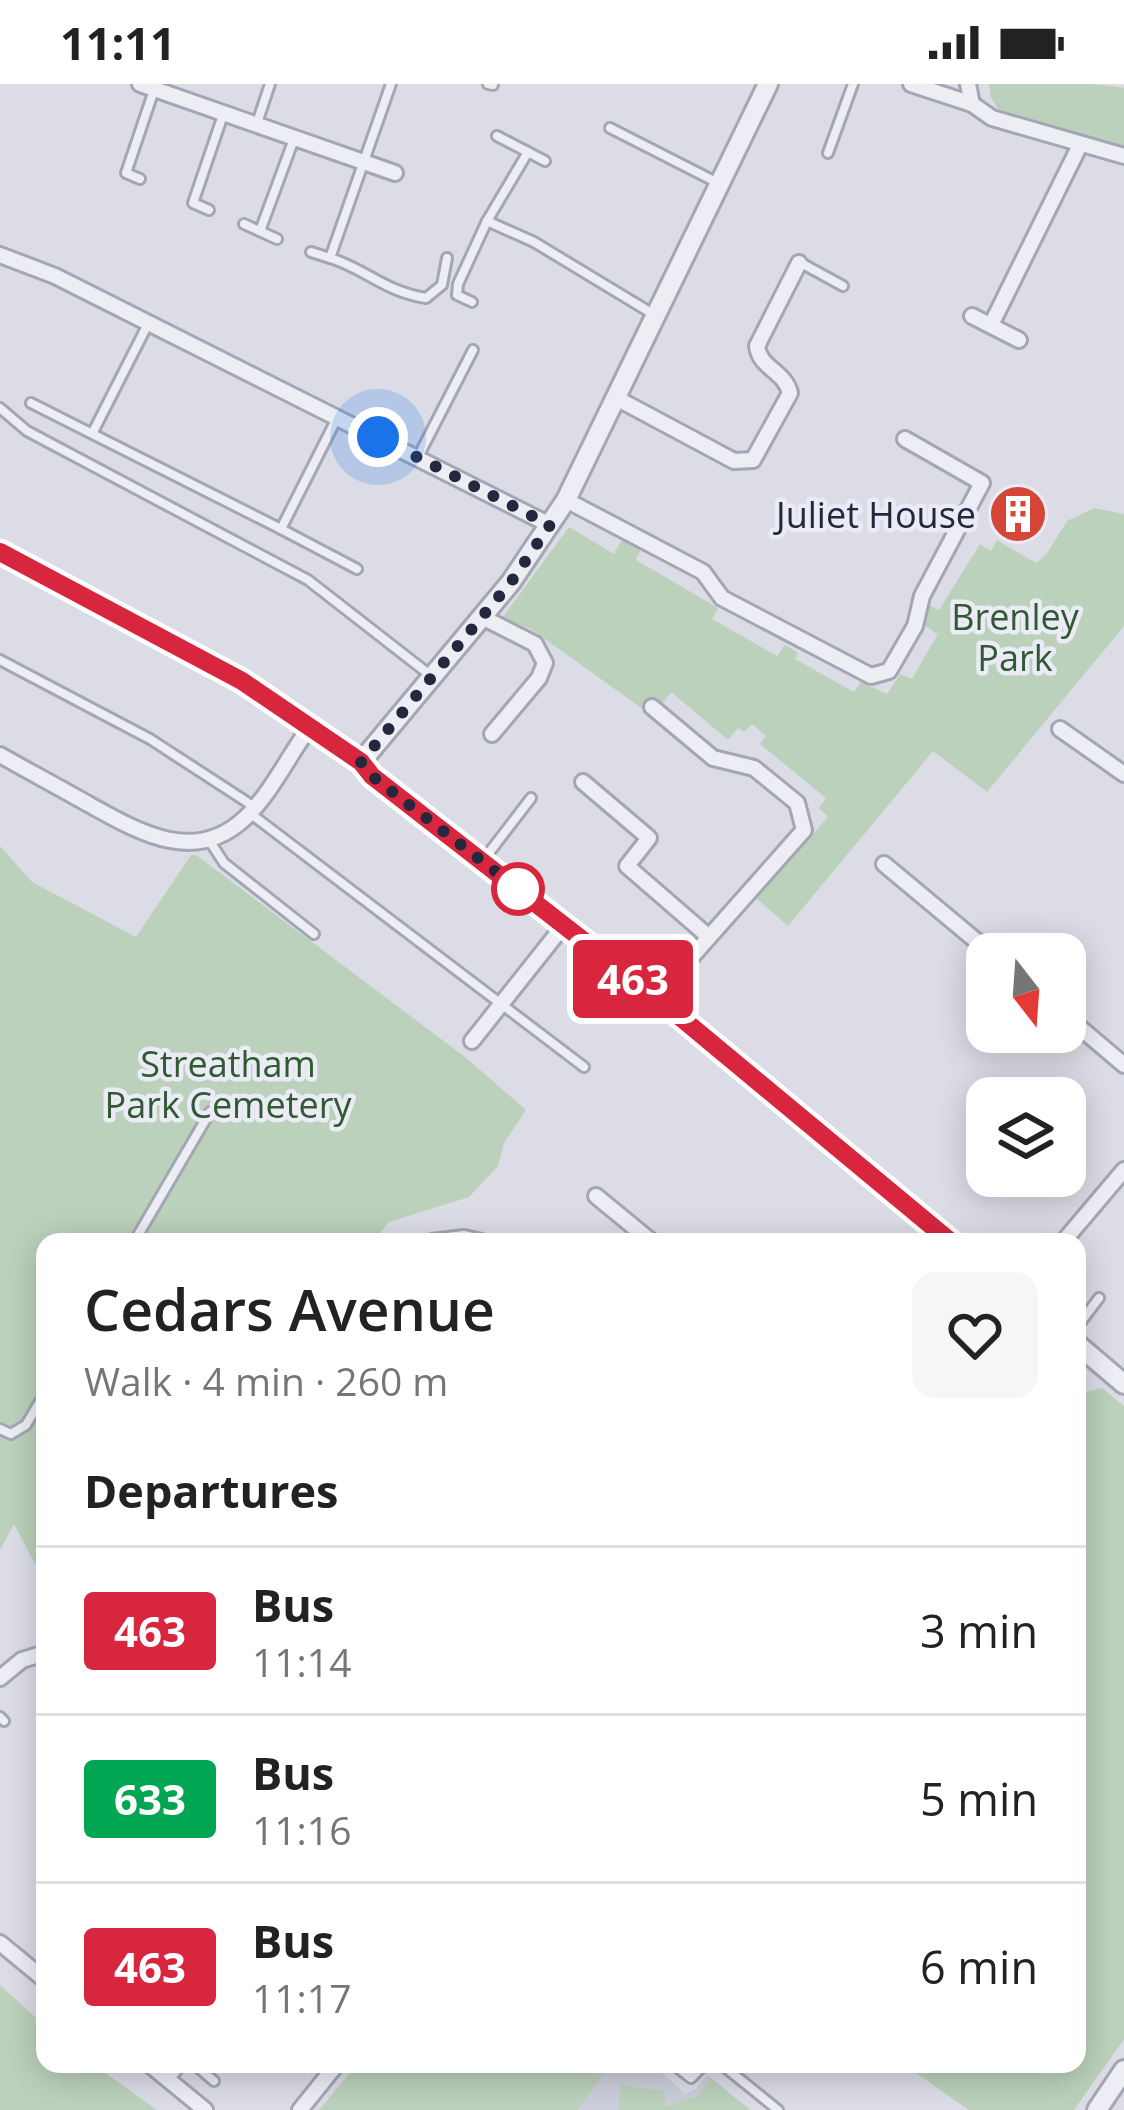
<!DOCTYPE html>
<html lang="en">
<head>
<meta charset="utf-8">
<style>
	:root { --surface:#fff; --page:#f6f6f6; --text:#222; --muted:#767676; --line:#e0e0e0 }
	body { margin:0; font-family:"Open Sans",sans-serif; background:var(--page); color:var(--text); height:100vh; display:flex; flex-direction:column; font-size:45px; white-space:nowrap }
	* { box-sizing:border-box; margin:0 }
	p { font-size:39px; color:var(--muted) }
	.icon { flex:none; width:66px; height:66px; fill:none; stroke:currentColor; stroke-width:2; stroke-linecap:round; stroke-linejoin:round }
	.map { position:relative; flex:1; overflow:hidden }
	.drawer { position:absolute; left:36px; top:1149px; width:1050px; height:840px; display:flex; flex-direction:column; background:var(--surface); border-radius:24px; box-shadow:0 6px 30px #0003 }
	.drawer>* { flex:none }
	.badge { padding:0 24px; border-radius:9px; font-size:42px; line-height:78px }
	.needle { width:78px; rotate:163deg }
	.fabs { position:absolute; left:966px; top:849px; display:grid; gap:24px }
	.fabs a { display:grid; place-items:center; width:120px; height:120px; border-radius:24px; background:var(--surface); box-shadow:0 6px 30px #0003; font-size:60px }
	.you { position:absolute; width:60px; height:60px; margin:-30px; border:9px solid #fff; border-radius:50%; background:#1a73e8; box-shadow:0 0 0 18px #1a73e833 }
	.map>.badge { position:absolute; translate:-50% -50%; box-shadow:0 0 0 6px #fff }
	h2 { padding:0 48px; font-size:45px; line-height:108px }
	.round { display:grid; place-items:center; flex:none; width:126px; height:126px; border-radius:24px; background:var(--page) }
	.summary { display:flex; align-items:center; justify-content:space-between; height:204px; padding:0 48px }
	h1 { font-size:57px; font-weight:600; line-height:90px }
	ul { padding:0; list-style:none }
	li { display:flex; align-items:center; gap:36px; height:168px; padding:0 48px; border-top:3px solid var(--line) }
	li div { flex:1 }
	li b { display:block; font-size:45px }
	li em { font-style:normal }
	li .badge { min-width:132px; font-weight:700; text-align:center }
	.status { display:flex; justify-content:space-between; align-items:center; height:84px; padding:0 60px; background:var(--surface); direction:ltr }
	.status svg { height:33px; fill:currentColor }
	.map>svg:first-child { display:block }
</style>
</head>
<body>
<div class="status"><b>11:11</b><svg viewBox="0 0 49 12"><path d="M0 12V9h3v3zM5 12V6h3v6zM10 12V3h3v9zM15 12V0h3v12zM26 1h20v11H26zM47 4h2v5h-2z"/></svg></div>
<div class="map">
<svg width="1124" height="2026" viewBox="0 0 1124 2026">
	<rect width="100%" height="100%" fill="#dbdce6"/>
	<polygon fill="#cccedb" points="612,1980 653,1980 685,2010 696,2005 707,1991 750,2026 577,2026"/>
	<g fill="#bbd1bb">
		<polygon points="989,0 1093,0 1124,4 1124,62 1000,28 991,14"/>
		<polygon points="1094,424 1124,430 1124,542 987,708 933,667 788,842 756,814 828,733 819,724 826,714 760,660 766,652 752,640 744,648 738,644 728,656 671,608 663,619 656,615 647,628 531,545 502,534 569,443 614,470 622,456 641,465 636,476 718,524 712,535 777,572 785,561 798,569 795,575 854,608 861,598 887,610 900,590 912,595 938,550 922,540 926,520 939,526 980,460 991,467 997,456 1036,479 1046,471 1067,437"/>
		<polygon points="0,762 32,798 136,853 191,771 196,771 465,973 526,1026 504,1059 498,1082 469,1113 389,1138 373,1158 45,1158 45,1499 14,1440 0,1466"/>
		<polygon points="1102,1304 1124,1322 1124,1955 1074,2026 969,2026 903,1980 1077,1980 1077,1310"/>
		<polygon points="0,1901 45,1942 45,1980 93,1980 157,2026 0,2026"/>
		<polygon points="357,1980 612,1980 577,2026 319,2026"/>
		<polygon points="711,1994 750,2026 619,2026 620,2001 665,2007 665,2023 698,2012"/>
	</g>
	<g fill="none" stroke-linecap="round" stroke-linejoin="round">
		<defs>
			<g id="service">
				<path d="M391 0 330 174C364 184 385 208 426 214L442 201 447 174"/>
				<polyline points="488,0 493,1"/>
				<polyline points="257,39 270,0"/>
				<polyline points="610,44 720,100"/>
				<polyline points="497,52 545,77"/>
				<polyline points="828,69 853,0"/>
				<polyline points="140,95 126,89 154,6"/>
				<polyline points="209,126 193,119 223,31"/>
				<polyline points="487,137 534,158 653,230"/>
				<polyline points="244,140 277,155"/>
				<polyline points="260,147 294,55"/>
				<polyline points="311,168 330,174"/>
				<polyline points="801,179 843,202"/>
				<polyline points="472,218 457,211 458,200 487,137 528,68"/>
				<polyline points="31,319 281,445"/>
				<polyline points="0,324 27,347 308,496 430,591"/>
				<polyline points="337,334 281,445 357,485"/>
				<polyline points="93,348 149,238"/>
				<polyline points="418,373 473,266"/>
				<polyline points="0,576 150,655 253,722"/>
				<polyline points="251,730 584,983"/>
				<polyline points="209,756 224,779 314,850"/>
				<polyline points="485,774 531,714"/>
				<polyline points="134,1158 210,1028"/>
				<polyline points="1077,1243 1099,1214"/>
				<polyline points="0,1345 11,1350 26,1341 45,1309"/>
				<polyline points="0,1633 4,1637"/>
				<polyline points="194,1980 214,1997"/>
				<polyline points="673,1980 691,1994 705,1980"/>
				<polyline points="721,1980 778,2026"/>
				<polyline points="169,1996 182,1980"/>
			</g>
			<g id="minor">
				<polyline points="140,0 395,89"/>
				<polyline points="911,0 972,20 992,34 1124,72"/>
				<polyline points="968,0 972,20"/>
				<polyline points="0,171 55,192 550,441"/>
				<polyline points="972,232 1019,256"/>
				<polyline points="991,241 1080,61"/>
				<path d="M618 315 734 377 753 376 790 309C784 286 760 285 757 262L799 179"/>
				<polyline points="566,416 703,488 722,514 871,592 889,587 915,542 922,512 982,399 905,355"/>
				<polyline points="482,533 535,560 545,579 539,594 492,650"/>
				<polyline points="652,623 713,674 754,684 797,719 804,746 656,913"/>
				<polyline points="1060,645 1124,690"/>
				<path d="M0 671C30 688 60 704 90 721 139 748 194 781 244 735 270 711 288 673 309 644"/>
				<polyline points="583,698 649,754 627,782 709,853"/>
				<polyline points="884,780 992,870"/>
				<polyline points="1065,931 1124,981"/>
				<polyline points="472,957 564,841"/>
				<polyline points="596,1112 652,1158"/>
				<polyline points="432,1158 464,1154 482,1158"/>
				<polyline points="1063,1158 1124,1086"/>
				<polyline points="0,1594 22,1576 45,1569"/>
				<polyline points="0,1859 45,1896"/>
				<polyline points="149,1980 205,2026"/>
				<polyline points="300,2026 337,1980"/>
			</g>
			<g id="tertiary">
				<polyline points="0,468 242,597 361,678 372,692 656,913 951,1158"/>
				<polyline points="361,678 511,498 566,416 768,0"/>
				<polyline points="1077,1260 1124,1300"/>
				<polyline points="1097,2026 1124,1986"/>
			</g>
		</defs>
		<use href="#service" stroke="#a4a6b3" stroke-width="14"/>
		<use href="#minor" stroke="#a4a6b3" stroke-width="20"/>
		<use href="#tertiary" stroke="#a4a6b3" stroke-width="24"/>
		<use href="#service" stroke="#edeef4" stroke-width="8"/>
		<use href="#minor" stroke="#edeef4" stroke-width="14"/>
		<use href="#tertiary" stroke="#edeef4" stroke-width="18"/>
	</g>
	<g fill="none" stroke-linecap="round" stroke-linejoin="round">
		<defs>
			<polyline id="line" points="0,468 242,597 361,678 372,692 656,913 951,1158"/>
		</defs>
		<use href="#line" stroke="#fff" stroke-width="27"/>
		<use href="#line" stroke="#d7263d" stroke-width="18"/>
		<polyline stroke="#24273d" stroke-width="12" stroke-dasharray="0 21.6" points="378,353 550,441 511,498 361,678 372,692 518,805"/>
	</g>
	<defs>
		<symbol id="building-disc" viewBox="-11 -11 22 22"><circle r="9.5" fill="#d44637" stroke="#eaebf4"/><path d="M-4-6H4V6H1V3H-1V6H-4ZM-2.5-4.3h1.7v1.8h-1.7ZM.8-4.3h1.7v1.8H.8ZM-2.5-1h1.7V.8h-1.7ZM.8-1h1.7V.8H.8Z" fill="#fff"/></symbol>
	</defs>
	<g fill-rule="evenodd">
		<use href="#building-disc" x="985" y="397" width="66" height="66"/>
	</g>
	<circle fill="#fff" stroke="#d7263d" stroke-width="6" cx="518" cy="805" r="24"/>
	<g text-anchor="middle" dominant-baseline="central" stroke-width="9" stroke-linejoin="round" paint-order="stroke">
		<g font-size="36" fill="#24273d" stroke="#eaebf4" text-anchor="end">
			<text x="976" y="430">Juliet House</text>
		</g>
		<g font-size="36" fill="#315933" stroke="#eaebf4">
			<text x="1015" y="532">Brenley<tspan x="1015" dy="41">Park</tspan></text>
			<text x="228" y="979">Streatham<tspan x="228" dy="41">Park Cemetery</tspan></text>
		</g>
	</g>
</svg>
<div class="fabs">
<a><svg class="needle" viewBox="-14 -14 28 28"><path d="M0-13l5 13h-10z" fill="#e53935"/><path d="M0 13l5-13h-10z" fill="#767676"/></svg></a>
<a><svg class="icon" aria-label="layers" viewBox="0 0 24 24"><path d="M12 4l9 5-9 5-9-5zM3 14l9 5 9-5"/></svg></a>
</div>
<div class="you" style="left:378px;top:353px"></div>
<b class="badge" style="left:633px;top:895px;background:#d7263d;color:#fff">463</b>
<section class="drawer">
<div class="summary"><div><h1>Cedars Avenue</h1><p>Walk · 4 min · 260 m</p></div><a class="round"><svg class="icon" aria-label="heart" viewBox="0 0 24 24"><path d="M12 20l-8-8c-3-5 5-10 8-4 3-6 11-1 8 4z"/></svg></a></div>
<h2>Departures</h2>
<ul>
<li><span class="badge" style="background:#d7263d;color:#fff">463</span><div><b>Bus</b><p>11:14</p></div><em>3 min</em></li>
<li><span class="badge" style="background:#00a651;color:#fff">633</span><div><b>Bus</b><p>11:16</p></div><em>5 min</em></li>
<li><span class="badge" style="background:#d7263d;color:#fff">463</span><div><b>Bus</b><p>11:17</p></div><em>6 min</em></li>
</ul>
</section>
</div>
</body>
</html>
